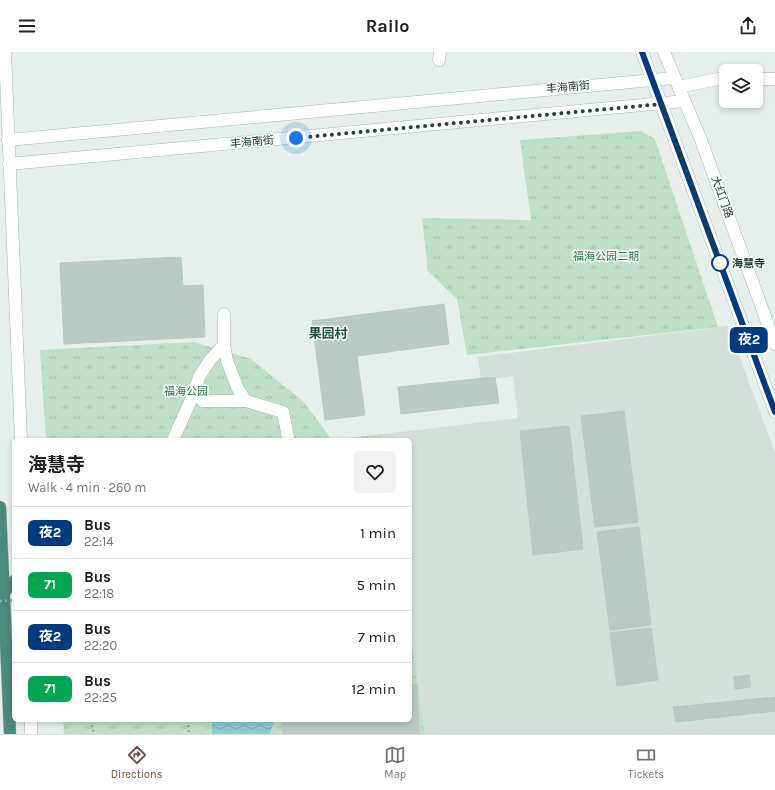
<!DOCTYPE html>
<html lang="en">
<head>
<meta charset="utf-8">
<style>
	:root { --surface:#fff; --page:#f2f2f2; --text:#202124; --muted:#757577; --line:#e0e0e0; --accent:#7f4e3f }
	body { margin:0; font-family:Karla,"Noto Sans SC",sans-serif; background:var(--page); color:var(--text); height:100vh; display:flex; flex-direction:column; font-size:15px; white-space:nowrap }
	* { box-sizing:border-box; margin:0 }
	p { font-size:13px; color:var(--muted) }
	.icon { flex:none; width:22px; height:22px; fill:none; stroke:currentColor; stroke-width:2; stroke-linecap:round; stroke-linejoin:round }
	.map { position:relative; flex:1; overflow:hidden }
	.sheet { position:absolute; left:12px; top:386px; width:400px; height:284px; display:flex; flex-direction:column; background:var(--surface); border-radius:6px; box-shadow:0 2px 6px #0003 }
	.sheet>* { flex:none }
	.badge { padding:0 8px; border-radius:6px; font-size:14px; line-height:26px }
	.buttons { position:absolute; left:719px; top:12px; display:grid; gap:8px }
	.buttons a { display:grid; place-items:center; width:44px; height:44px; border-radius:6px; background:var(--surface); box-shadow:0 2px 6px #0003; font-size:20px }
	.you { position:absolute; width:20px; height:20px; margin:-10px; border:3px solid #fff; border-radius:50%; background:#1a73e8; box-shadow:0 0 0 6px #1a73e833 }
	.map>.badge { position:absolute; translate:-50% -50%; box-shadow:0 0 0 2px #fff }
	.round { display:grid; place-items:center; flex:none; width:42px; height:42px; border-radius:6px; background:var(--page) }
	.overview { display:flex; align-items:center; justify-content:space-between; height:68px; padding:0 16px }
	h1 { font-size:19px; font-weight:700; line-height:30px }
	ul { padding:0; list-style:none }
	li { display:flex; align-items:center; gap:12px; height:52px; padding:0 16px; border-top:1px solid var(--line) }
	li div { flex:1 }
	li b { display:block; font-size:15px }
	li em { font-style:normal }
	li .badge { min-width:44px; font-weight:700; text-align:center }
	header { display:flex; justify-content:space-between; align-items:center; height:52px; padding:0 16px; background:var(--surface); font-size:18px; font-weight:700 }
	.dock { display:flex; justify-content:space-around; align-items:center; height:56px; border-top:1px solid var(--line); background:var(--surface); font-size:11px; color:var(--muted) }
	.dock a { display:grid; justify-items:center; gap:2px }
	.dock .on { color:var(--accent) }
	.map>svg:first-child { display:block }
</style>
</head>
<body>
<header><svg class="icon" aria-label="menu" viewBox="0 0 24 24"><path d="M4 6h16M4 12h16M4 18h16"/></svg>Railo<svg class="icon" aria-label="share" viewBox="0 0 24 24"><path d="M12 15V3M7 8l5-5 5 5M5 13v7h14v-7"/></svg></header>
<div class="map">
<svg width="775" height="682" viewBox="0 0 775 682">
	<defs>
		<pattern id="park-tufts" width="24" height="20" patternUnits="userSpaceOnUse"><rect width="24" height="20" fill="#bfe0c8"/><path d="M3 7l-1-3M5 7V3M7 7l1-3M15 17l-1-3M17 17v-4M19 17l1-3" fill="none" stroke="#a4c1ad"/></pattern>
		<pattern id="water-waves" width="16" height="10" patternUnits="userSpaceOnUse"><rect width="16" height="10" fill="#8ec9d4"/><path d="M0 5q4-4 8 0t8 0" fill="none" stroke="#74a5ad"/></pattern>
	</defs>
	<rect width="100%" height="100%" fill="#e6efeb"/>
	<polygon fill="#d4dfda" points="728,274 775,400 775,682 425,682 410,577 410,388 383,388 383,382 518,366 513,324 481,328 478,305"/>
	<g fill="url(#park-tufts)">
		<polygon points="641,79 655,87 718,275 467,303 457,247 428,219 422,166 531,168 520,88"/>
		<polygon points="194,290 251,307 304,350 332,388 383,382 383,388 46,388 40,298"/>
		<polygon points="410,577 425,682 64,682 63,668 410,668"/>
	</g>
	<polygon fill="url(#water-waves)" points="212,668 274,668 270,682 212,682"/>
	<g fill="#bbcac4" stroke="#b8c9c2">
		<polygon points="181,205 183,234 203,233 205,285 64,292 60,211"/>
		<polygon points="444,252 449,292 357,304 365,363 325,368 312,269"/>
		<polygon points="495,325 499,351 401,362 398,335"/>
		<polygon points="624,359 638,470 595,475 581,364"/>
		<polygon points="569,374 583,497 533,503 520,379"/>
		<polygon points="639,475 651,573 610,578 597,480"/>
		<polygon points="651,576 658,628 617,634 610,581"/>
		<polygon points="749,623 751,635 735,637 734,625"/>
		<polygon points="417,632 419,682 283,682 282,668 410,668 410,633"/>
		<polygon points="775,645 775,659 676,670 673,655"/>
	</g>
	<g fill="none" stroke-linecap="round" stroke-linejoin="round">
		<defs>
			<g id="minor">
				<polyline points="439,8 440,0"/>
				<polyline points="756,27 775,27"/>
				<polyline points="679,35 718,27 726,27"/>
				<polyline points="224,262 224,293 227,309 238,337 246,349 283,360 288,385 287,388"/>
				<polyline points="194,341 203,349 246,349"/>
				<polyline points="173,388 194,341 199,325 210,308 224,293"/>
			</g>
			<g id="tertiary">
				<polyline points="5,0 21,388"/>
				<polyline points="642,0 775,360"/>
				<polyline points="664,0 701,88 775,292"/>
				<polyline points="8,88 674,26"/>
				<polyline points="9,112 685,49"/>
				<polyline points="31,668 31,682"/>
			</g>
			<g id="trunk">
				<polyline points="0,455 10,682"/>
				<polyline points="4,540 14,529"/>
			</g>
		</defs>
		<use href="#minor" stroke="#a8b8b2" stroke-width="13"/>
		<use href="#tertiary" stroke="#a8b8b2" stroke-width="13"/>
		<use href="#trunk" stroke="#c2cac8" stroke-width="13"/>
		<g stroke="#86b3a5" stroke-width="2.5" stroke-dasharray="2 3" stroke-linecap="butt">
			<polyline points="91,668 94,682"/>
			<polyline points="188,668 189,682"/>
		</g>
		<use href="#minor" stroke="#fff" stroke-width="12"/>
		<use href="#tertiary" stroke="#fff" stroke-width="12"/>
		<use href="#trunk" stroke="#4c8a7c" stroke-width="12"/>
		<polyline stroke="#86b3a5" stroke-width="2.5" stroke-dasharray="2 3" stroke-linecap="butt" points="0,549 14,548"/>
	</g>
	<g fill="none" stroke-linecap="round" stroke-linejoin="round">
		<defs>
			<polyline id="line" points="642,0 775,360"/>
		</defs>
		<use href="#line" stroke="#fff" stroke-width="9"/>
		<use href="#line" stroke="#003b80" stroke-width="6"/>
		<polyline stroke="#24423a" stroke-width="4" stroke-dasharray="0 7.2" points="296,86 662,52 720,211"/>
	</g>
	<circle fill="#fff" stroke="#003b80" stroke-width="2" cx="720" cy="211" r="8"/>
	<g text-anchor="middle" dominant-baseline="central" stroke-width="3" stroke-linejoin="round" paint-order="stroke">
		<g font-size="11" fill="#24423a" stroke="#f7fbf9">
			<text transform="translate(568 35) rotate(-5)">丰海南街</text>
			<text transform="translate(252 90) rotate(-5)">丰海南街</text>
			<text transform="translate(722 145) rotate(70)">大红门路</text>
		</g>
		<g font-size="11" fill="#2d7a4b" stroke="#f7fbf9">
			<text x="606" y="204">福海公园二期</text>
			<text x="186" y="339">福海公园</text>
		</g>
		<g font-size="11" font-weight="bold" fill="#24423a" stroke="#f7fbf9" text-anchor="start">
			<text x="732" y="211">海慧寺</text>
		</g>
		<g font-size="13" font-weight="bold" fill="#1f5548" stroke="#f7fbf9">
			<text x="328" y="281">果园村</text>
		</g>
	</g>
</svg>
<div class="buttons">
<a><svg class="icon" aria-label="layers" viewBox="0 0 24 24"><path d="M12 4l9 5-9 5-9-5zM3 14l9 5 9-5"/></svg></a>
</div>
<div class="you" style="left:296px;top:86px"></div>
<b class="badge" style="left:749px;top:288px;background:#003b80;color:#fff">夜2</b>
<section class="sheet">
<div class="overview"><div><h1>海慧寺</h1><p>Walk · 4 min · 260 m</p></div><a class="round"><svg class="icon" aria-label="heart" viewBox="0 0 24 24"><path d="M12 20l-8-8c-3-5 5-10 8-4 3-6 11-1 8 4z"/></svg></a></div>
<ul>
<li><span class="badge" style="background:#003b80;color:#fff">夜2</span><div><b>Bus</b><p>22:14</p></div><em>1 min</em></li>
<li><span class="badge" style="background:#00a651;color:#fff">71</span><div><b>Bus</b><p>22:18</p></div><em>5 min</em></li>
<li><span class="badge" style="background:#003b80;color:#fff">夜2</span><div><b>Bus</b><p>22:20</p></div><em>7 min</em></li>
<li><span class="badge" style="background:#00a651;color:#fff">71</span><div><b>Bus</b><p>22:25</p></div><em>12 min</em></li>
</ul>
</section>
</div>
<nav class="dock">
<a class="on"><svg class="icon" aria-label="directions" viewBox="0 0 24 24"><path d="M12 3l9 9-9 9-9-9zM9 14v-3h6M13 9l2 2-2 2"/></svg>Directions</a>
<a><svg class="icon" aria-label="map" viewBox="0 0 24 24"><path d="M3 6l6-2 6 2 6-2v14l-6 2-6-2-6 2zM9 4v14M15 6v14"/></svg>Map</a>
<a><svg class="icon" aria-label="tickets" viewBox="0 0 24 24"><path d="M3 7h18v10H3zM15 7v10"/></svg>Tickets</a>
</nav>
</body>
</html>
